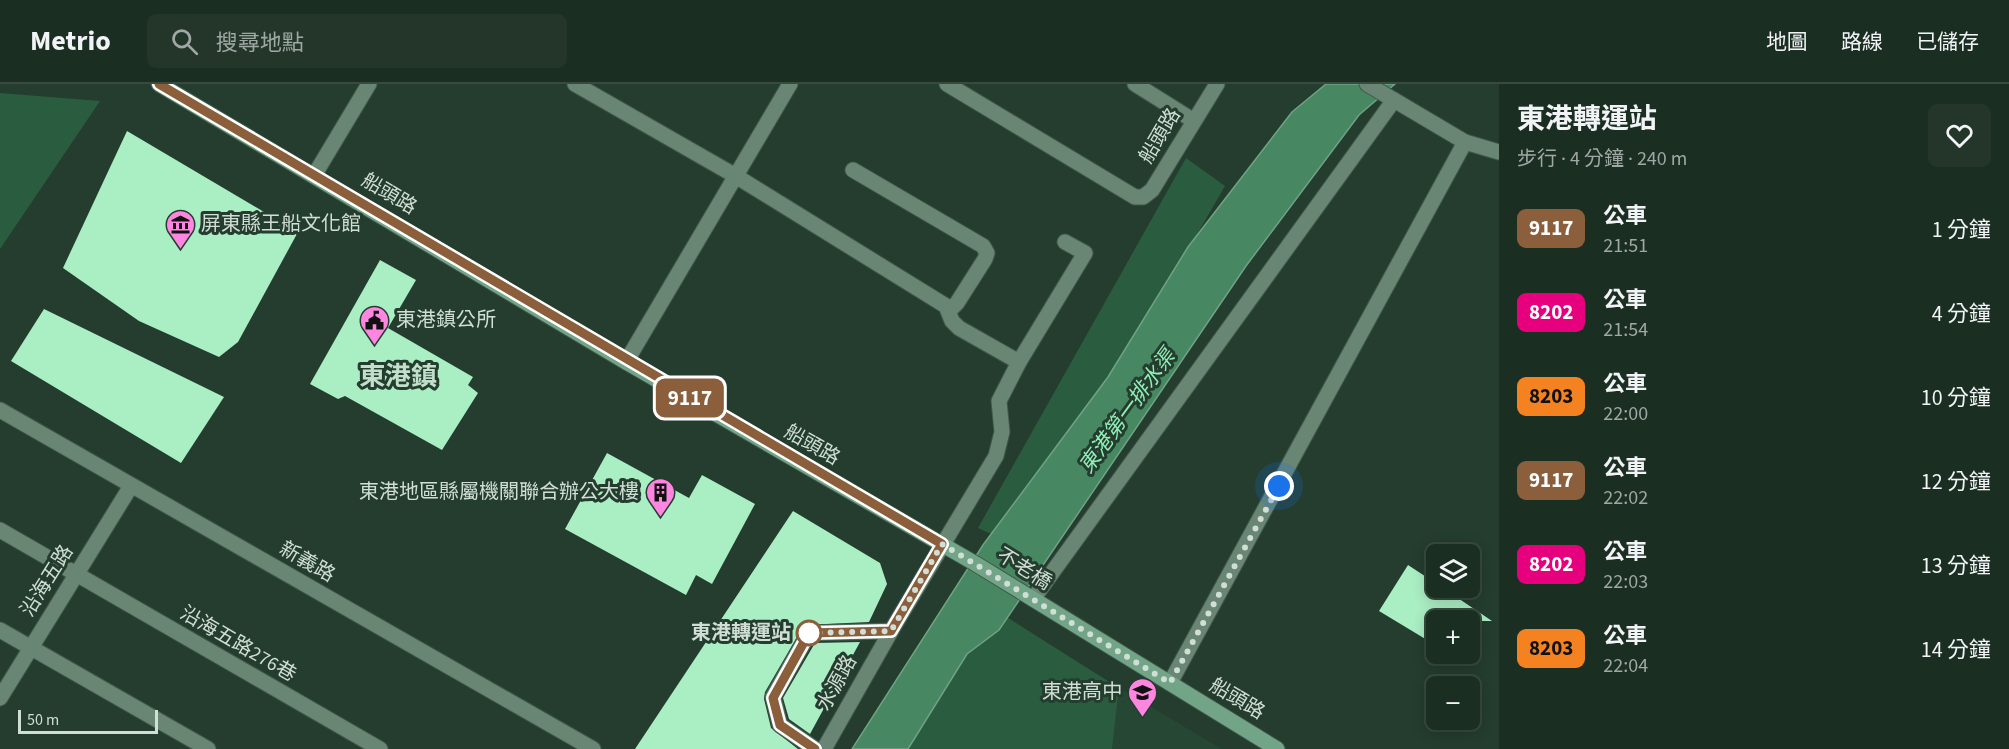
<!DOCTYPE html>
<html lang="zh-TW">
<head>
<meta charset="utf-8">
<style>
	:root { --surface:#1b2e22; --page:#24362a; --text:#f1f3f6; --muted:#a0a8a5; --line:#394a40 }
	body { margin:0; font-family:"Source Sans 3","Noto Sans TC",sans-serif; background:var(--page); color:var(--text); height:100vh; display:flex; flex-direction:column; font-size:22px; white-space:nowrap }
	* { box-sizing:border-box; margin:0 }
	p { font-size:20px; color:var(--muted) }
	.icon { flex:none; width:33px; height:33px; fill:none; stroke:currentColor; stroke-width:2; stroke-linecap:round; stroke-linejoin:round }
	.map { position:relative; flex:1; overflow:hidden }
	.sheet { display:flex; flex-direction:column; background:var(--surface); width:510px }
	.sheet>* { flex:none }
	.badge { padding:0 12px; border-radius:9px; font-size:21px; line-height:39px }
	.buttons { position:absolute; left:1426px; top:460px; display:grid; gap:12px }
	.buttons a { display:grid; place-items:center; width:54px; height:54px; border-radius:9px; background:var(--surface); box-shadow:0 3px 15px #0003,0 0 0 2px var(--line); font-size:30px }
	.scale { position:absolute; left:18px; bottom:15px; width:140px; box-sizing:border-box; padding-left:6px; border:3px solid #d0ded5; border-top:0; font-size:16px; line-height:21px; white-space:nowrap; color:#d0ded5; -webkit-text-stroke:4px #243d2e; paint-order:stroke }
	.you { position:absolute; width:30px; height:30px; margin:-15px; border:4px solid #fff; border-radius:50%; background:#1a73e8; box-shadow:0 0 0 9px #1a73e833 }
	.map>.badge { position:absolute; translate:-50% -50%; box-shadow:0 0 0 3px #fff }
	.round { display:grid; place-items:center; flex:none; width:63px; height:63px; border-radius:9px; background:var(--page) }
	.summary { display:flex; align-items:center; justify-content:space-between; height:102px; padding:0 18px }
	h1 { font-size:28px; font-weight:700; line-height:45px }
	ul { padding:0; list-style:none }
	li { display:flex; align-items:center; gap:18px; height:84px; padding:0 18px }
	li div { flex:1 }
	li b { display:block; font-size:22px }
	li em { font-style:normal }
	li .badge { min-width:66px; font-weight:700; text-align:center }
	header { display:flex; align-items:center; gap:36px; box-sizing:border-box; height:84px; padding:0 30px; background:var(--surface); border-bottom:2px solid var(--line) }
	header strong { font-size:28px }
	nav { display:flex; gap:33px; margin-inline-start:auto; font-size:21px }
	.search { width:420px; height:54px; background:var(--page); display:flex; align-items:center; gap:15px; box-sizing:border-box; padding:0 21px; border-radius:9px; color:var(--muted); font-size:22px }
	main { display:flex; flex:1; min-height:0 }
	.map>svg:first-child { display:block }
</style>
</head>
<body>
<header>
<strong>Metrio</strong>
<div class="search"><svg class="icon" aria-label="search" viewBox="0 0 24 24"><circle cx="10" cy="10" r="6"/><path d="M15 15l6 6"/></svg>搜尋地點</div>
<nav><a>地圖</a><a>路線</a><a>已儲存</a></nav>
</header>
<main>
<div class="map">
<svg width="1499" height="665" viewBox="0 0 1499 665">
	<rect width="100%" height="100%" fill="#243d2e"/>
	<polygon fill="#264733" points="1119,604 1222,665 1112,665"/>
	<g fill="#2a5d40">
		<polygon points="0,9 100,17 0,165"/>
		<polygon points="1186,74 1225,102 1103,313 996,452 978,444"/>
		<polygon points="994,525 1119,604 1112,665 894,665"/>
	</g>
	<polygon fill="#478863" stroke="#70a285" stroke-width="1.5" points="1326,0 1395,0 1359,31 1246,182 999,546 967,570 908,665 852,665 983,461 1108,293 1188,163 1292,28"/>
	<g fill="#aaeec4">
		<polygon points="127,47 298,148 238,258 219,273 139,237 63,184"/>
		<polygon points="380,176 416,196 388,244 473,293 468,301 478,309 442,366 345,312 338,315 310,300"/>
		<polygon points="44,225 224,313 181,379 11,277"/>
		<polygon points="607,369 689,414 702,391 755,420 712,500 696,491 686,511 565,445"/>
		<polygon points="793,427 880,479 887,500 869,538 804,541 765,608 764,615 771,644 798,665 635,665"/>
		<polygon points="1408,481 1437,500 1437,504 1443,504 1492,537 1437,537 1437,562 1379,527"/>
		<polygon points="860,558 810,650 789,635 783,614 815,559"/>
	</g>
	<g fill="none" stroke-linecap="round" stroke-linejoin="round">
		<defs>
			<g id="minor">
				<polyline points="575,0 734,91 946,222 952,237 959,244 1019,278"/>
				<polyline points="947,0 1135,113 1143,113 1152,106 1217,0"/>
				<polyline points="1135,0 1194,37"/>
				<polyline points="1367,0 1465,58 1499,68"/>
				<polyline points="853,86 983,162 987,169 985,175 957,219 949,227"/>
				<polyline points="315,90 369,0"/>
				<polyline points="626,278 790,0"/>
				<polyline points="0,326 593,665"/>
				<polyline points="0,446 380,665"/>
				<polyline points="1033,515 1394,16"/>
				<polyline points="0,546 208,665"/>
				<polyline points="1170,599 1465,58"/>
				<polyline points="0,614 131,402"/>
				<polyline points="815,665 780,641 773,613 809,549 891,547"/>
				<polyline points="824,665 891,547 996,372 1002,348 999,317 1019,278 1085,169 1065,158"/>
			</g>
			<polyline id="major" points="159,0 626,278 976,480 1277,665"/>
		</defs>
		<use href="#minor" stroke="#41584b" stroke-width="17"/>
		<use href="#major" stroke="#41584b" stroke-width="17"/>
		<use href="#minor" stroke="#698574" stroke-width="15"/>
		<use href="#major" stroke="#72a587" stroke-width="15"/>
	</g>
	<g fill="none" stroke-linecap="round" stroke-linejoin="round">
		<defs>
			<polyline id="line" points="159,0 942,460 891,547 809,549 773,614 780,641 815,665"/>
		</defs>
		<use href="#line" stroke="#fff" stroke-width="14"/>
		<use href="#line" stroke="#8b5e3c" stroke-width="9"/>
		<polyline stroke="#d0ded5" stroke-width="6" stroke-dasharray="0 10.8" points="809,549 891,547 942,460 1170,599 1279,402"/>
	</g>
	<defs>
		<symbol id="museum-pin" viewBox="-11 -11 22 30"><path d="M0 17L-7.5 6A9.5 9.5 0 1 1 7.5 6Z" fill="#fe86e1" stroke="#243d2e"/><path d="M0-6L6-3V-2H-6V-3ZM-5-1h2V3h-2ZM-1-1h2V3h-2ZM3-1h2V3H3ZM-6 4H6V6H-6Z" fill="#111"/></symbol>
		<symbol id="civic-pin" viewBox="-11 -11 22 30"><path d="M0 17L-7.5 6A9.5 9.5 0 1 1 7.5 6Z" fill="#fe86e1" stroke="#243d2e"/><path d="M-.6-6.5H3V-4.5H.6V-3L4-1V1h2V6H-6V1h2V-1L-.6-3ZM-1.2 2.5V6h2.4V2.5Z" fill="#111"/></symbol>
		<symbol id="building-pin" viewBox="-11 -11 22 30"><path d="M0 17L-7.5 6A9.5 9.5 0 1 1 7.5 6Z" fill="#fe86e1" stroke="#243d2e"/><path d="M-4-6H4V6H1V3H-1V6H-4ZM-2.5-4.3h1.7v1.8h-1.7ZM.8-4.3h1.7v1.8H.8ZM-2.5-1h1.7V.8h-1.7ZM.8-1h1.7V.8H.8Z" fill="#111"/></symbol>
		<symbol id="school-pin" viewBox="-11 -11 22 30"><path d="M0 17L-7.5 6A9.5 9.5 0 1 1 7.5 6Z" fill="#fe86e1" stroke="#243d2e"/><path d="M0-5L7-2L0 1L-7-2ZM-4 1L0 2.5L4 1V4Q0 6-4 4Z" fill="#111"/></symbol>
	</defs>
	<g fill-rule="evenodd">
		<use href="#museum-pin" x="164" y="124" width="33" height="45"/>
		<use href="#civic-pin" x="358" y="220" width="33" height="45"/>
		<use href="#building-pin" x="644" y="392" width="33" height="45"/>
		<use href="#school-pin" x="1126" y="592" width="33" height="45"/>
	</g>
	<circle fill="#fff" stroke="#8b5e3c" stroke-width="3" cx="809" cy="549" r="12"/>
	<g text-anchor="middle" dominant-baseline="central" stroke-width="6" stroke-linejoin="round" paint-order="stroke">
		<g font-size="20" fill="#d0ded5" stroke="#243d2e">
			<text transform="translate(1160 52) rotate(-59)">船頭路</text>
			<text transform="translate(389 110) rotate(31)">船頭路</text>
			<text transform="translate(812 361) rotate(30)">船頭路</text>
			<text transform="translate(307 478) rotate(30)">新義路</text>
			<text transform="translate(1024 485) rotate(32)">不老橋</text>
			<text transform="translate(47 497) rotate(-58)">沿海五路</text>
			<text transform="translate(238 560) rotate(30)">沿海五路276巷</text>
			<text transform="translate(837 599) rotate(-61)">水源路</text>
			<text transform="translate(1237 615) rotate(31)">船頭路</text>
		</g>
		<g font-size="20" fill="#d0ded5" stroke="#243d2e" text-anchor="start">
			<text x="201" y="140">屏東縣王船文化館</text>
			<text x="396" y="236">東港鎮公所</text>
			<text x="639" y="408" text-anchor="end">東港地區縣屬機關聯合辦公大樓</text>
			<text x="1122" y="608" text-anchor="end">東港高中</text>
		</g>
		<g font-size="20" font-weight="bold" fill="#d0ded5" stroke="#243d2e" text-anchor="end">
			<text x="791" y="549">東港轉運站</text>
		</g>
		<g font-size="21" font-style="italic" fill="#91efb8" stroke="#243d2e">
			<text transform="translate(1127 327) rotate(-54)">東港第一排水渠</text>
		</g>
		<g font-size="26" font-weight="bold" fill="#c1dfcb" stroke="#243d2e">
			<text x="398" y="292">東港鎮</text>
		</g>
	</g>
</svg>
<div class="buttons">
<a><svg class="icon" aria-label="layers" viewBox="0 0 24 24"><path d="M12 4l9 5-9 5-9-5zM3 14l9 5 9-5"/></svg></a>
<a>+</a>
<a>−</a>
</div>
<div class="scale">50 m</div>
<div class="you" style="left:1279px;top:402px"></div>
<b class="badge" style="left:690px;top:314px;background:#8b5e3c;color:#fff">9117</b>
</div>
<section class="sheet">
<div class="summary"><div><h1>東港轉運站</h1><p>步行 · 4 分鐘 · 240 m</p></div><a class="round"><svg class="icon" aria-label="heart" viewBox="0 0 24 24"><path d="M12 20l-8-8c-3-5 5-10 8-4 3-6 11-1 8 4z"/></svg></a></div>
<ul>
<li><span class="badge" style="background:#8b5e3c;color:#fff">9117</span><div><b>公車</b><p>21:51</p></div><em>1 分鐘</em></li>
<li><span class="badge" style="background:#e6007e;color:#fff">8202</span><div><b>公車</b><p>21:54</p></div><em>4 分鐘</em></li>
<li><span class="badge" style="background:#f58220;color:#111">8203</span><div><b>公車</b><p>22:00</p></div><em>10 分鐘</em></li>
<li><span class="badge" style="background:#8b5e3c;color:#fff">9117</span><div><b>公車</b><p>22:02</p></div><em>12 分鐘</em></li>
<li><span class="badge" style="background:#e6007e;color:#fff">8202</span><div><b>公車</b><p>22:03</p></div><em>13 分鐘</em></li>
<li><span class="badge" style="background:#f58220;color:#111">8203</span><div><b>公車</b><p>22:04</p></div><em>14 分鐘</em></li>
</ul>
</section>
</main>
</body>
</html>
